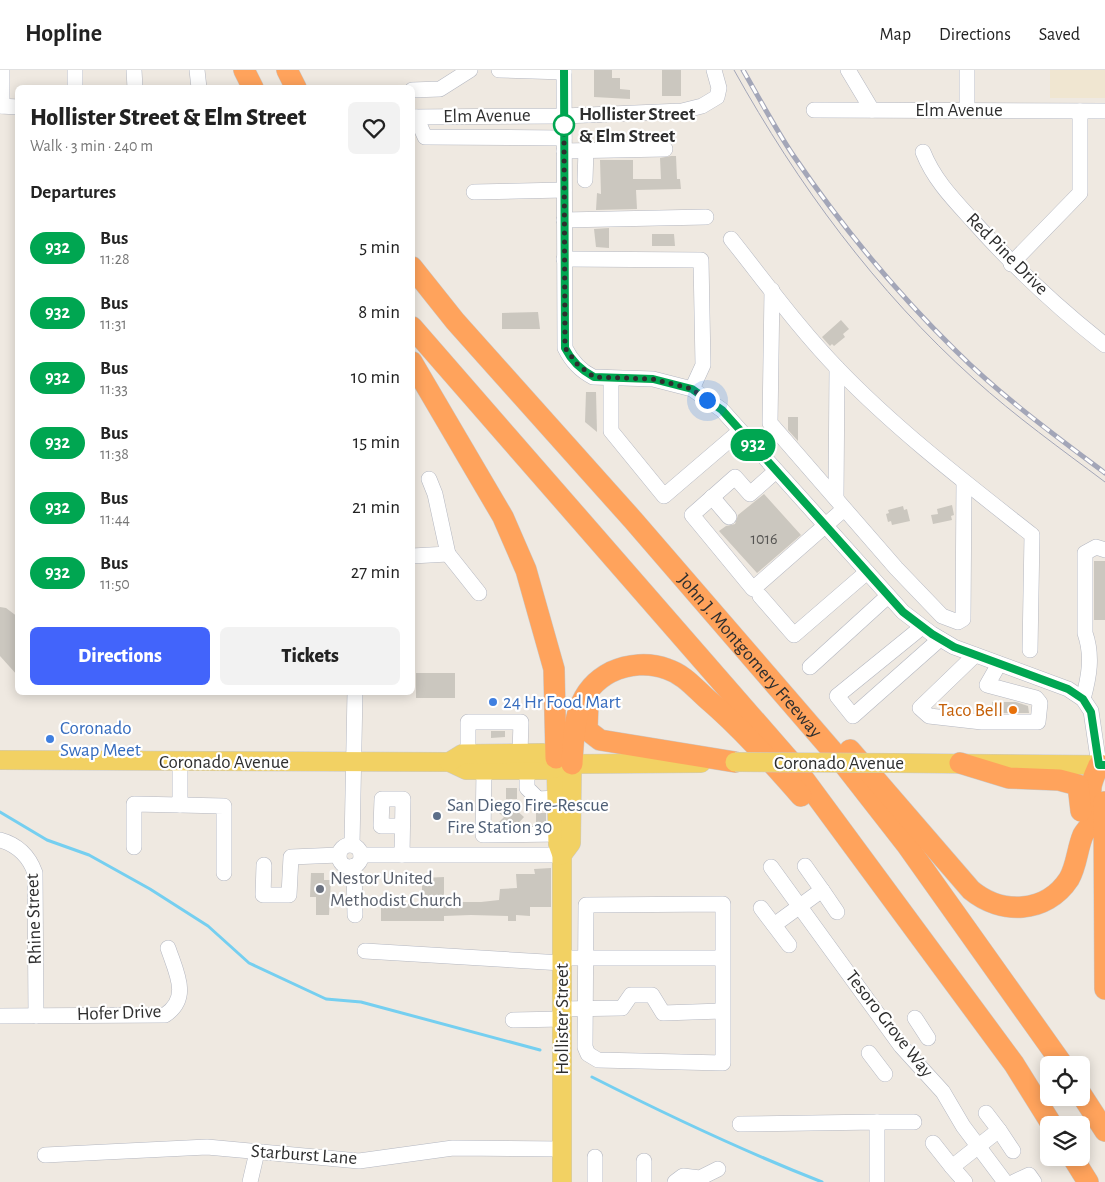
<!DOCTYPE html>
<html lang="en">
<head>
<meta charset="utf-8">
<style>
	:root { --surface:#fff; --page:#f2f2f2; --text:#222; --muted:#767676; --line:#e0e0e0; --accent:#4264fb }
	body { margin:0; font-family:"Alegreya Sans",sans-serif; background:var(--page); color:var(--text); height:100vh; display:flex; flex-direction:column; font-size:19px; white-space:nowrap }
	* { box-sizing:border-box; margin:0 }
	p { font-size:16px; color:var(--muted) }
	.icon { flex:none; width:28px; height:28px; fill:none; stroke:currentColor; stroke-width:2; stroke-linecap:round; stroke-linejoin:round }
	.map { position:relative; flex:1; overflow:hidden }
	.side { position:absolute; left:15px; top:15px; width:400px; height:610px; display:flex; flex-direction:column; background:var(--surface); border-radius:8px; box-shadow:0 2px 12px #0003 }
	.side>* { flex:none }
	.badge { padding:0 10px; border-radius:16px; font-size:18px; line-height:32px }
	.fabs { position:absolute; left:1040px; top:986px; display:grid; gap:10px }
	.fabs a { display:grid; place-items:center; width:50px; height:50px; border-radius:8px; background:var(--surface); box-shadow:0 2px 12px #0003; font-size:25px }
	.you { position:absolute; width:25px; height:25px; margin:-12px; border:4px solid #fff; border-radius:50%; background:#1a73e8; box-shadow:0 0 0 8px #1a73e833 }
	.map>.badge { position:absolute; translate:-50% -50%; box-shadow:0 0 0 2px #fff }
	h2 { padding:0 15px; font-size:19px; line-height:45px }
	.round { display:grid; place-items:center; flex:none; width:52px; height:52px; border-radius:8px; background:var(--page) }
	.overview { display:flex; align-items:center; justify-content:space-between; height:85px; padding:0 15px }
	h1 { font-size:24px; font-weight:800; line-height:38px }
	.action { display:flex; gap:10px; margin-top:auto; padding:10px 15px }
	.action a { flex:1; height:58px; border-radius:8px; background:var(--accent); color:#fff; font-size:20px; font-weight:800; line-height:58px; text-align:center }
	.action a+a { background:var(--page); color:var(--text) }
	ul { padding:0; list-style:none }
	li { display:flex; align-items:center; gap:15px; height:65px; padding:0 15px }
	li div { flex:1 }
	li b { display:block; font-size:19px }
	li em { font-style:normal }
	li .badge { min-width:55px; font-weight:700; text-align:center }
	header { display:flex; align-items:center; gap:30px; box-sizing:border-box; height:70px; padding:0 25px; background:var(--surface); border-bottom:1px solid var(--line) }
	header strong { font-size:24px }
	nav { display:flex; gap:28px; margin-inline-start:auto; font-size:18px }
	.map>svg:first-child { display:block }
</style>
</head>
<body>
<header>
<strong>Hopline</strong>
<nav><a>Map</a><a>Directions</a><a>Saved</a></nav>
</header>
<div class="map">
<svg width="1105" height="1112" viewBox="0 0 1105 1112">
	<rect width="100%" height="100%" fill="#efe9e1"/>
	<rect fill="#f0e6d1" x="1050" y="0" width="55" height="28"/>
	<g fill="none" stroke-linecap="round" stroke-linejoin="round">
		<g stroke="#75cff0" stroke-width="3">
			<polyline points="0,742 47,770 89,785 150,819 208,856 249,893 326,929 361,932 540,980"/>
			<path d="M592 1007C667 1045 743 1081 822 1112"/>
		</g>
	</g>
	<g fill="#cbc7bf">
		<polygon points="594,0 612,0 612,8 620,8 620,19 630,20 630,29 594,27"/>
		<rect x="662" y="0" width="19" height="26"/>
		<polygon points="671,86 676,86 677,109 680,109 681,119 636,120 637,139 596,140 597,123 601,124 600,90 633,90 633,109 661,109 660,88"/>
		<polygon points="609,158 609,178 596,177 594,159"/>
		<polygon points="652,164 674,164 675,176 652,176"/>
		<polygon points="538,242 540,259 502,259 502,243"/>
		<polygon points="841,250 849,259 843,264 845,267 834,276 832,274 830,276 822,267"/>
		<polygon points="586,322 596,322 597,362 585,352"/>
		<polygon points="788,347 798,347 798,371 788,360"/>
		<polygon points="764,424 801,465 757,503 719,461 726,456 735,454 738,445"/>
		<polygon points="952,435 954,445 951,446 952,450 933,454 931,445 938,444 937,439"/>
		<polygon points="903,436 904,440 907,439 910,451 892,455 891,451 888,452 886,444 889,443 888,440"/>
		<rect x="1094" y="491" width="11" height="59"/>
		<polygon points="0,537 6,538 18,547 18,606 0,586"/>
		<rect x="416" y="603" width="39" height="25"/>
		<polygon points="992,632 1016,632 1028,636 1029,643 992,643"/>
		<polygon points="491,661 505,661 505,667 491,668"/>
		<rect x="506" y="718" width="11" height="11"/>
		<polygon points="505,730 524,747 517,755 503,755 499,752 504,747 495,740"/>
		<rect x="536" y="743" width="10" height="11"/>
		<polygon points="551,798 551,837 530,837 530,846 516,845 516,851 508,851 508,846 471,845 444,846 444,851 381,851 381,834 422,834 422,808 444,807 444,832 481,832 499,830 500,819 517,818 516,804 535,804 534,799"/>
		<polygon points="311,803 324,803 324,810 331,810 329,845 316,845 316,827 310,827"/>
	</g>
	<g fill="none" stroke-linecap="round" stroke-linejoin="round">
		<defs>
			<g id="minor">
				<polyline points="2,0 2,36"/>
				<polyline points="75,0 75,18"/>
				<polyline points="134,0 135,18"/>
				<polyline points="197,0 199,18"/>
				<polyline points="499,0 564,2"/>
				<path d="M564 0 565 278C571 290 581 301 593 307L653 309 692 319 722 340 903 542 932 564 954 577 1068 619 1083 629 1091 641 1099 695"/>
				<polyline points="848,0 872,40"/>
				<polyline points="967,0 967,40"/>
				<polyline points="412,20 440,19 470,0"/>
				<polyline points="0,36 18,37"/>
				<polyline points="814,40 1105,41"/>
				<polyline points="412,47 564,46 682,41 702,36 717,27 719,18 714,0"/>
				<polyline points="416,47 425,67 564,68"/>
				<polyline points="564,81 665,79"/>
				<path d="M923 82C934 110 954 130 974 152 1014 197 1058 238 1105 275"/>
				<polyline points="585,110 586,80"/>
				<polyline points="474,122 564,120"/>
				<polyline points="564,150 706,147"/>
				<path d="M731 169C766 213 800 260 839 300 898 361 966 413 1032 465L1030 580"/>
				<polyline points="564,189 701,190 703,295 692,319"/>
				<polyline points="1011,194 1080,123 1080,41"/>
				<polyline points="772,220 770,353 896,498 942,546 958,552 963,549 964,412"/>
				<polyline points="611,308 611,361 664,426 740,361"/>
				<polyline points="776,401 750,424 735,407 692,445 753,519 844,439"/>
				<polyline points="712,427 729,447"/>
				<polyline points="836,428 837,298"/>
				<polyline points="448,484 479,523"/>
				<polyline points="412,486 448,484 435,424 429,409"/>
				<polyline points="760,526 794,565 867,502"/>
				<polyline points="922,557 837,626 853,646 940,569"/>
				<polyline points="975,585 920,638 929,646 982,652 1038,652 1040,633 1036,628 987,615 999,594"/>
				<polyline points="810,597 888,526"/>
				<path d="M1083 629C1089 607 1093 586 1085 563V483L1096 477 1105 480"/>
				<polyline points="468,684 468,652 521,652 520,683"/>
				<polyline points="484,700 483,765 558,764"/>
				<polyline points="527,700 527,718 538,729 557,728"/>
				<polyline points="180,735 224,736 224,803"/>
				<path d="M0 770C18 775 29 786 35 803L36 946"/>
				<polyline points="352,775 355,622"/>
				<circle cx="350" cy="786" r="11"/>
				<polyline points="134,777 134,734 180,735 180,691"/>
				<polyline points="361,785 562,785"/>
				<polyline points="402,785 403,729 382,729 381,756 402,756"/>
				<polyline points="264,795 263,825 289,825 291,787 339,785"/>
				<polyline points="354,796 355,845"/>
				<polyline points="771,797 901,976 943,1022 963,1056 1005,1112"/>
				<polyline points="822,820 837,842"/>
				<polygon points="723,834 723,993 598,990 588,984 585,977 586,835"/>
				<polyline points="761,838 789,875"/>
				<polyline points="774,855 822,820 805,796"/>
				<polyline points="365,881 562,893"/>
				<polyline points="562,888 722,888"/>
				<polyline points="562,939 622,938 631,925 652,925 663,943 722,941"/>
				<path d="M0 946 165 945C191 928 176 902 168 878"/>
				<polyline points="915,948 928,968"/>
				<polyline points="513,950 562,949"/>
				<polyline points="869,983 885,1004"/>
				<polyline points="877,1052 914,1052"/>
				<polyline points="740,1054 877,1052 877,1112"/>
				<polyline points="999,1060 1013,1081"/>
				<polyline points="933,1073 952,1097 999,1060 986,1043"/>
				<polyline points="45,1085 207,1077 359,1091 453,1078 562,1079"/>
				<polyline points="595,1087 595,1112"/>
				<polyline points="644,1091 644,1112"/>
				<polyline points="952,1097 965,1112"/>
				<polyline points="250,1112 257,1082"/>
				<polyline points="675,1112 683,1106 700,1108 718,1099"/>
				<polyline points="1014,1112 1029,1105 1034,1112"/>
			</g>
			<g id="major">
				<polyline points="556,688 558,774 562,785 562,1112"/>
				<polyline points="0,690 449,692 466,700 546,700 572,694 701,693"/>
				<polyline points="449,692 462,684 543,683 569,692"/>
				<polyline points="893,693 1105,695"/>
				<polyline points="562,785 571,773 572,694"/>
			</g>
			<g id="highway">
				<polyline points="244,0 253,18"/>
				<polyline points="287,0 296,18"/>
				<path id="s1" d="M412 197 455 251 633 450 842 692 906 774 1063 995"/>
				<polyline points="412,257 792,693 1014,994 1052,1055"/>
				<polyline points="412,292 503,447 526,500 554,599 556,688"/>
				<polyline points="588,633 587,660 600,670 735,692"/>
				<path d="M850 680 971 820C1001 845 1046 844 1069 809 1077 795 1077 779 1083 765 1085 761 1090 757 1091 752 1093 741 1090 729 1091 717 1092 710 1096 702 1099 695"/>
				<polyline points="960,693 1009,708 1059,710 1078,715 1081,741"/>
				<path d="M572 694C574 657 574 621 611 602 628 594 649 592 667 599 683 604 694 617 706 628 741 658 771 692 801 726"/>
				<polyline points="1104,732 1105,919"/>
				<polyline points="1081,1024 1105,1061"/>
				<polyline points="1073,1088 1088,1112"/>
			</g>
		</defs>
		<use href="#minor" stroke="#b4b7c1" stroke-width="16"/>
		<use href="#major" stroke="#c9c9c9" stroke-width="20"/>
		<use href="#highway" stroke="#c9c9c9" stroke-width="22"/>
		<use href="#minor" stroke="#fff" stroke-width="15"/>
		<use href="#major" stroke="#f2d163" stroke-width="19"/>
		<use href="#highway" stroke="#ffa35c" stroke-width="21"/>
		<path stroke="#a3a6b8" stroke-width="1" d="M734 0C798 115 876 221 974 309 1015 346 1061 379 1105 412"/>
		<defs>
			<path id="rail" d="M743 0C759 28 775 58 793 85 840 154 896 222 955 280 1001 326 1053 364 1105 403"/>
		</defs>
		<use href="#rail" stroke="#a3a6b8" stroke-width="5"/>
		<use href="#rail" stroke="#fff" stroke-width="3" stroke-dasharray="9" stroke-linecap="butt"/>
		<defs>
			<polyline id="major-bridge" points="735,692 893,693"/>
		</defs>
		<use href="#major-bridge" stroke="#c9c9c9" stroke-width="20" stroke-linecap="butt"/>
		<use href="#major-bridge" stroke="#f2d163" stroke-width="19"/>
	</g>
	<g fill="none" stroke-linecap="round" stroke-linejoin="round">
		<defs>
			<path id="line" d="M564 0 565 278C571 290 581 300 594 307L653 309 692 319 722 340 903 542 932 564 954 577 1068 619 1083 629 1091 642 1099 695H1105"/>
		</defs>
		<use href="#line" stroke="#fff" stroke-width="11"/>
		<use href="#line" stroke="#00a651" stroke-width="8"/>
		<polyline stroke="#2e2e2e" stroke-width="5" stroke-dasharray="0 9" points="564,55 565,278 578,295 594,307 653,309 692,319 707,330"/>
	</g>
	<circle fill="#fff" stroke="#00a651" stroke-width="2.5" cx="564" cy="55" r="10"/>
	<g fill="#3f7fe0" stroke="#fff" stroke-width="2">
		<circle cx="493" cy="632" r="5"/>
		<circle cx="50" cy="669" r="5"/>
	</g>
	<circle fill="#e8710a" stroke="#fff" stroke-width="2" cx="1013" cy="640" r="5"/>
	<circle fill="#5c6f8a" stroke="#fff" stroke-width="2" cx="437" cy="746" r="5"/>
	<circle fill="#6b7280" stroke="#fff" stroke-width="2" cx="320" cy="819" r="5"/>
	<g text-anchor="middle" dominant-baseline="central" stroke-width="4.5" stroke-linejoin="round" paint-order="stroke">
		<g font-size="16" fill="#555452">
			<text x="764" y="469">1016</text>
		</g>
		<g font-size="19" fill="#2e2e2e" stroke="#fff">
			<text x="959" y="40">Elm Avenue</text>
			<text transform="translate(487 46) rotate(-1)">Elm Avenue</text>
			<text transform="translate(1007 184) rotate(45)">Red Pine Drive</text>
			<text stroke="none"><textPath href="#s1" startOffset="515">John J. Montgomery Freeway</textPath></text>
			<text x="224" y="692">Coronado Avenue</text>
			<text x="839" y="693">Coronado Avenue</text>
			<text transform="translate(34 849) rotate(-92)">Rhine Street</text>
			<text transform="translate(119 943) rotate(-2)">Hofer Drive</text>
			<text transform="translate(562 949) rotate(-90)">Hollister Street</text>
			<text transform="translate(889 954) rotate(52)">Tesoro Grove Way</text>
			<text transform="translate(304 1085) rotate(4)">Starburst Lane</text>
		</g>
		<g font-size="19" font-weight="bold" fill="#2e2e2e" stroke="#fff" text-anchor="start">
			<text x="579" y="44">Hollister Street<tspan x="579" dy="22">&amp; Elm Street</tspan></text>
		</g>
		<g font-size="19" fill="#366cbe" stroke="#fff" text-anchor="start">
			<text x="503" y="632">24 Hr Food Mart</text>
			<text x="60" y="658">Coronado<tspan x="60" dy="22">Swap Meet</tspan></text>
		</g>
		<g font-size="19" fill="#c56008" stroke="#fff" text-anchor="end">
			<text x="1003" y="640">Taco Bell</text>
		</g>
		<g font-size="19" fill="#4e5e75" stroke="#fff" text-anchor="start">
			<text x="447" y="735">San Diego Fire-Rescue<tspan x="447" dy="22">Fire Station 30</tspan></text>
		</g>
		<g font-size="19" fill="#5b616d" stroke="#fff" text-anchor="start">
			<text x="330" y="808">Nestor United<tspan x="330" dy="22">Methodist Church</tspan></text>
		</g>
	</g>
</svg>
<div class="fabs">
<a><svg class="icon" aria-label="locate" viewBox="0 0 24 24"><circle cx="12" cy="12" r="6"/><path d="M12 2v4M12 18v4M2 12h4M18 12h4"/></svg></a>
<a><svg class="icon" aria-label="layers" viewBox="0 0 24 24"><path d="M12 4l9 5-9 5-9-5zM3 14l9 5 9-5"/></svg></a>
</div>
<div class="you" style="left:707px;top:330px"></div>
<b class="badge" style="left:753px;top:375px;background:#00a651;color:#fff">932</b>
<section class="side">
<div class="overview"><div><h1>Hollister Street &amp; Elm Street</h1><p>Walk · 3 min · 240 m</p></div><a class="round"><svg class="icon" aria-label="heart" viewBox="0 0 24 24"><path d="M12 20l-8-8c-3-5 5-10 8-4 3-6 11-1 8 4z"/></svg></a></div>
<h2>Departures</h2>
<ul>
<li><span class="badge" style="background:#00a651;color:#fff">932</span><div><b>Bus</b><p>11:28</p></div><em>5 min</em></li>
<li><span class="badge" style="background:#00a651;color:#fff">932</span><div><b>Bus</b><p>11:31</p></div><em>8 min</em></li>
<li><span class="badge" style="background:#00a651;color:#fff">932</span><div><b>Bus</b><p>11:33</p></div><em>10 min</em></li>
<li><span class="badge" style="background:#00a651;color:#fff">932</span><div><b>Bus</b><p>11:38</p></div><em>15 min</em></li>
<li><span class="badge" style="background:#00a651;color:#fff">932</span><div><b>Bus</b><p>11:44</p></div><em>21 min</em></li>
<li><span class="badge" style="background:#00a651;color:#fff">932</span><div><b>Bus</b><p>11:50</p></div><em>27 min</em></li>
</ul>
<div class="action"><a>Directions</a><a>Tickets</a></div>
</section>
</div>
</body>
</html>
